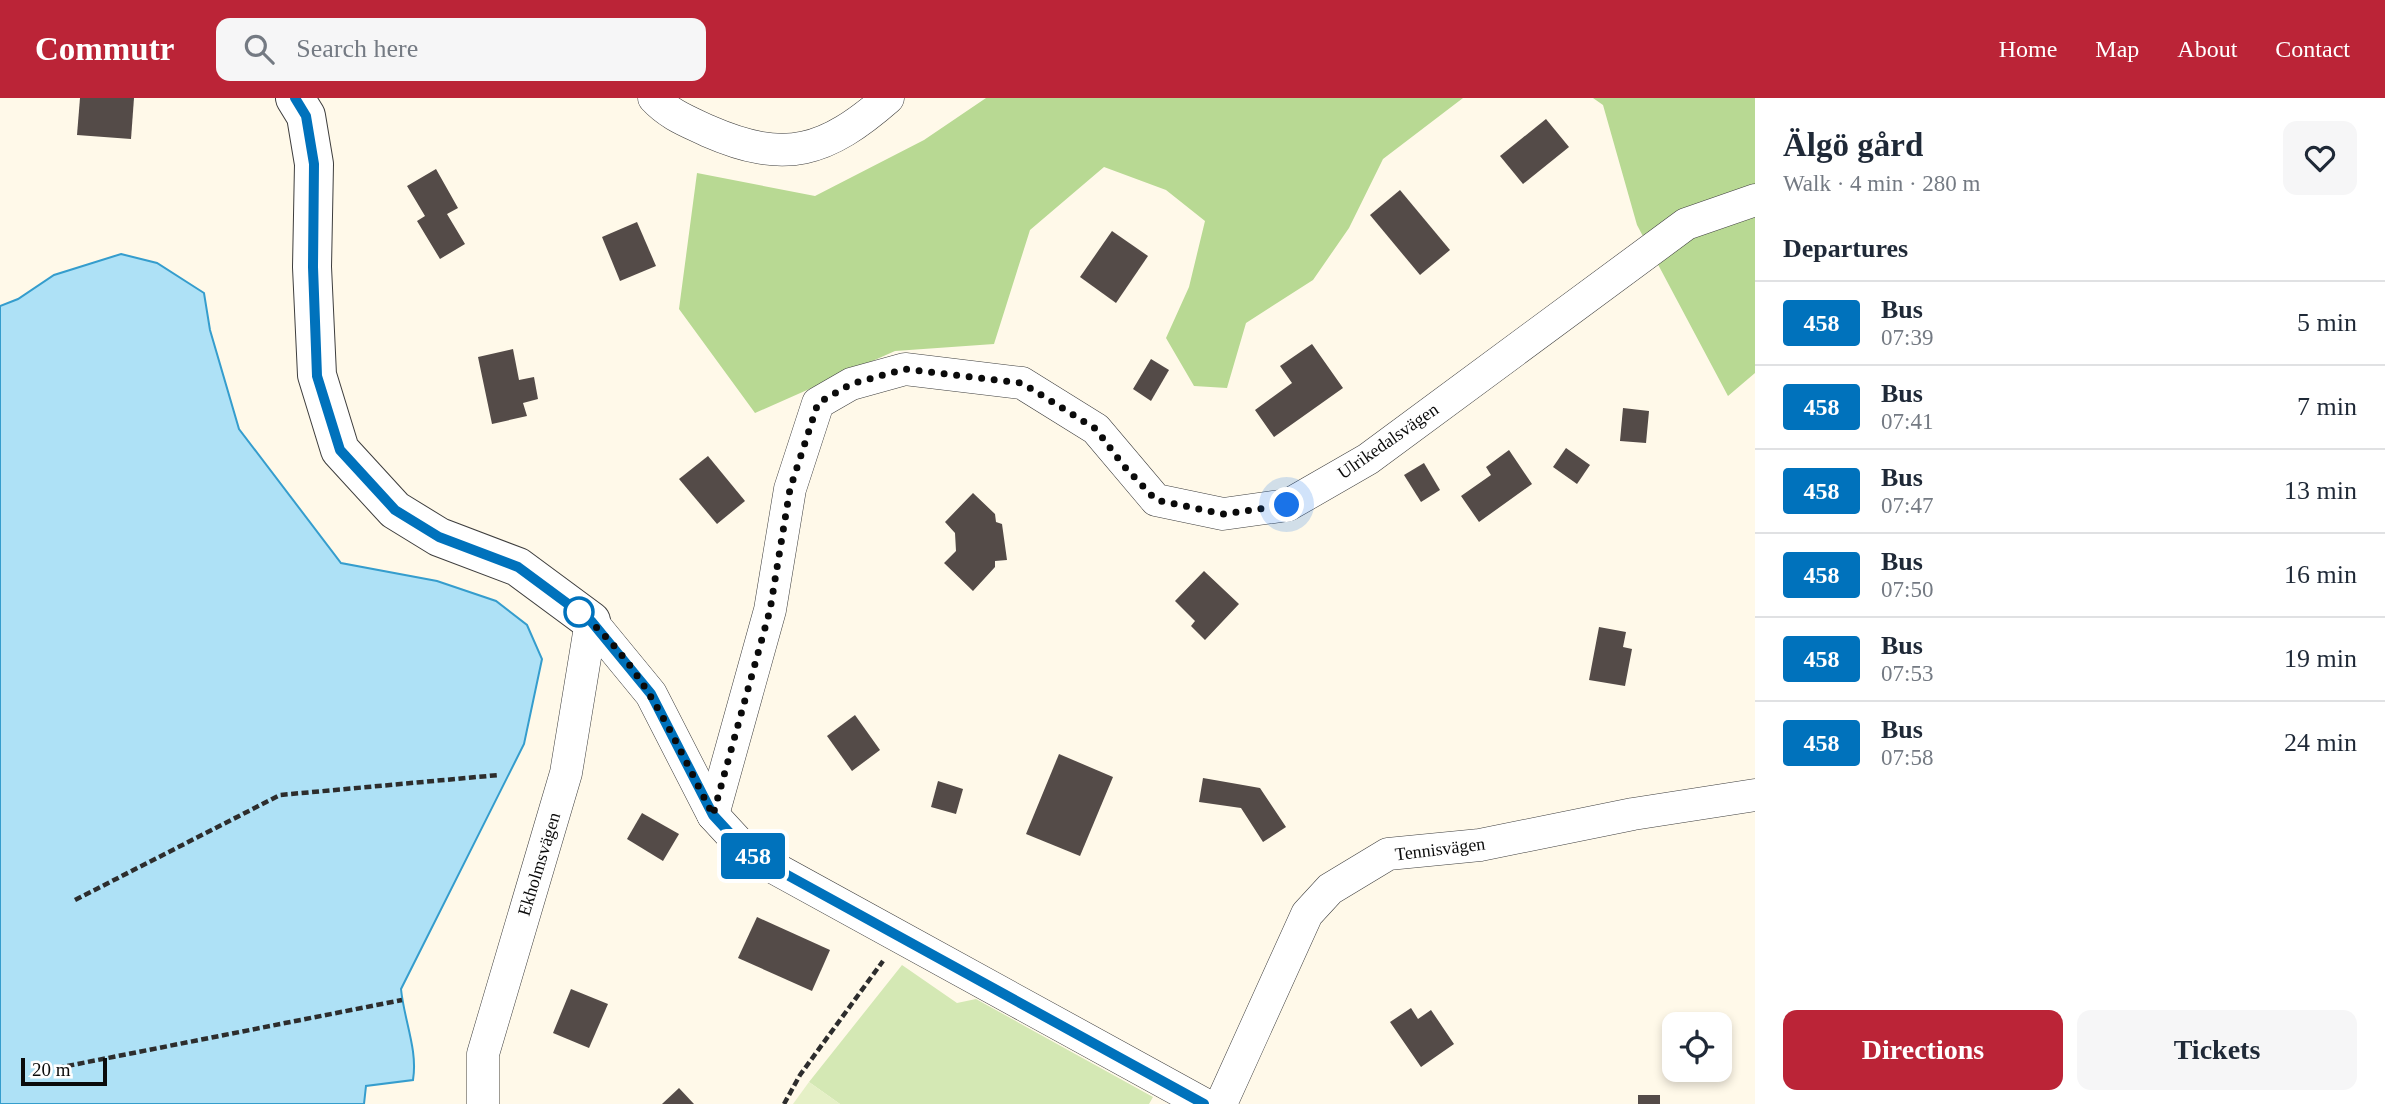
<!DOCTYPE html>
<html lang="en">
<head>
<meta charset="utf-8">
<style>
	:root { --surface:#fff; --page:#f6f6f7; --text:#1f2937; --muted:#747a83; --line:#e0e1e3; --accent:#bb2437 }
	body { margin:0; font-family:"Times New Roman",serif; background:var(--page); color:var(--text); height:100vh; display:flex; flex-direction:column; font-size:26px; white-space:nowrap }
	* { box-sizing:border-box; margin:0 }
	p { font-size:23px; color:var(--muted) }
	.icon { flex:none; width:38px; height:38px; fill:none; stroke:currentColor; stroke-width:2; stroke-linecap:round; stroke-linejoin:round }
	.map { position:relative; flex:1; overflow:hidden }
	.drawer { display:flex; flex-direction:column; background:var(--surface); width:630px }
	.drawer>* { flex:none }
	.badge { padding:0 14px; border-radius:5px; font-size:24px; line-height:46px }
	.fabs { position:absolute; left:1662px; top:914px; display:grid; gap:14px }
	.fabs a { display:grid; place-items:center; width:70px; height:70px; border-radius:14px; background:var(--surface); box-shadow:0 4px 10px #0003; font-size:35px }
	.scale { position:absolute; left:21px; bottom:18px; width:86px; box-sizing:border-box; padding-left:7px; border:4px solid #0b0b0b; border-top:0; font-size:19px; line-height:24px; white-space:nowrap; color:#0b0b0b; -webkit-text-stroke:5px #fff; paint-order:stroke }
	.you { position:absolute; width:35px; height:35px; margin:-18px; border:5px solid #fff; border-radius:50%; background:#1a73e8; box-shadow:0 0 0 10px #1a73e833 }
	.map>.badge { position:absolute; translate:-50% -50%; box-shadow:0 0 0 4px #fff }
	h2 { padding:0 28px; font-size:26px; line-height:63px }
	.round { display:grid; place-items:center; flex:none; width:74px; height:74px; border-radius:14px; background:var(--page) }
	.head { display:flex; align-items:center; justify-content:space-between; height:119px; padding:0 28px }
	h1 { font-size:33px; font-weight:600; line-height:52px }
	.action { display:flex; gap:14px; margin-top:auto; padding:14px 28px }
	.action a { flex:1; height:80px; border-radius:14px; background:var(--accent); color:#fff; font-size:28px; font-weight:600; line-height:80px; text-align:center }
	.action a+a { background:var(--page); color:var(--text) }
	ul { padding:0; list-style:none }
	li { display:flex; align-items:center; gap:21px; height:84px; padding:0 28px; border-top:2px solid var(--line) }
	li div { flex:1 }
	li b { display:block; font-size:26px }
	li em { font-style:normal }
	li .badge { min-width:77px; font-weight:700; text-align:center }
	header { display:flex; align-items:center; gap:42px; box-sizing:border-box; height:98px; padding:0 35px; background:var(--accent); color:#fff }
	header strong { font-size:33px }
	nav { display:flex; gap:38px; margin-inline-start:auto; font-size:24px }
	.search { width:490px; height:63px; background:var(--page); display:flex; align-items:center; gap:18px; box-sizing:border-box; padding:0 24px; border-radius:14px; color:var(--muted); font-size:26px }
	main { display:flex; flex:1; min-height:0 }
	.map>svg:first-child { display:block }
</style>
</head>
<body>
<header>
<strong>Commutr</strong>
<div class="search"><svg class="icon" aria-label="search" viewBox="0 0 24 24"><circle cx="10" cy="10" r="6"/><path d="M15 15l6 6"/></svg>Search here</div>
<nav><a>Home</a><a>Map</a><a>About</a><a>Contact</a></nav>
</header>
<main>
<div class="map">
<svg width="1755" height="1006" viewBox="0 0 1755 1006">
	<rect width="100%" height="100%" fill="#fff9e9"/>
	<polygon fill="#d4e8b4" points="902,867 957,905 976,901 1153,999 1149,1006 840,1006 809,984"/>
	<g fill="#b8d993">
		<polygon points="986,0 1463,0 1383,61 1349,130 1313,182 1246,225 1227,290 1194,288 1166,240 1189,189 1205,123 1166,92 1104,69 1030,132 994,246 895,253 755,315 679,211 697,75 815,98 924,42"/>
		<polygon points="1593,0 1755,0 1755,275 1728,298 1637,127 1603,7"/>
	</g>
	<polygon fill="#e5f0c6" points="809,984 840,1006 793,1006"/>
	<path fill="#aee1f6" stroke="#359dcd" stroke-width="2" d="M121 156 157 165 204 195 210 232 239 331 341 465 437 483 496 503 527 527 542 561 524 646 401 891C404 922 418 952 413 982L366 988 364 1006H0V208L18 201 54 177Z"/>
	<g fill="#544b48">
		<polygon points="80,0 134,0 131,41 77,37"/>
		<polygon points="1546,21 1569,49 1523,86 1500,58"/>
		<polygon points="436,71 458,110 447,116 465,146 440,161 417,123 425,118 407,88"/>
		<polygon points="1400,92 1450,152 1420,177 1370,117"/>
		<polygon points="637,124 656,168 620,183 602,139"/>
		<polygon points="1112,133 1148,158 1116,205 1080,179"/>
		<polygon points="1312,246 1343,290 1274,339 1255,312 1292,285 1280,268"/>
		<polygon points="513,251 519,282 534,279 538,301 523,305 527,318 492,326 478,259"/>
		<polygon points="1151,261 1169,272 1151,303 1133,291"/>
		<polygon points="1623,310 1649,313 1646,345 1620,343"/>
		<polygon points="1566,350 1590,367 1577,386 1553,369"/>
		<polygon points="1509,352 1532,386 1479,424 1461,398 1491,377 1486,369"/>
		<polygon points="708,358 745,403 717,426 679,381"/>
		<polygon points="1424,365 1440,392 1421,404 1404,377"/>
		<polygon points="973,395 995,416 996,424 1002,426 1007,462 995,463 995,469 973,493 944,465 956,453 955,435 945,424"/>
		<polygon points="1204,473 1239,506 1205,542 1191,528 1195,523 1175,503"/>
		<polygon points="1599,529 1626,534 1623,549 1632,551 1625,588 1589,582"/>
		<polygon points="855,617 880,652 852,673 827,638"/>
		<polygon points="1059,656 1113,679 1080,758 1026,736"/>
		<polygon points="1203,680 1260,690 1286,729 1263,744 1241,710 1199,704"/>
		<polygon points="938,683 963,691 956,716 931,709"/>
		<polygon points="642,715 679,736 663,763 627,741"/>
		<polygon points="757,819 830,852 812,893 738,860"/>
		<polygon points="571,891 608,906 589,950 553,935"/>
		<polygon points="1411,910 1418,921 1431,912 1454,946 1421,969 1390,924"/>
		<polygon points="679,990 694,1006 662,1006"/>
		<rect x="1638" y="997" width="22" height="9"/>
	</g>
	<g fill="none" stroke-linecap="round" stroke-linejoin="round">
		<defs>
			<g id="minor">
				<path d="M654 0C670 17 687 23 708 33 786 67 826 54 888 0"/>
				<polyline points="591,523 651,596 713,717 749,756 1204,1006"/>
				<polyline points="713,717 770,512 790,391 818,305 851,286 905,271 1022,285 1096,331 1156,402 1223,416 1288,407 1368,361 1686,126 1755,102"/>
				<polyline points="483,1006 483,956 566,675 591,523"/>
				<polyline points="1221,1006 1307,816 1330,791 1388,756 1480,747 1633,716 1755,697"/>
			</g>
			<polyline id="tertiary" points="295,0 306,18 314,66 312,169 317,277 340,352 395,412 439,439 518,469 591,523"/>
		</defs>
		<use href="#minor" stroke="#3e3e3e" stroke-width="33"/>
		<use href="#tertiary" stroke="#3e3e3e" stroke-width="40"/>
		<g stroke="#2d2d2d" stroke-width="4.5" stroke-dasharray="7 3.5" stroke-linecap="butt">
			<polyline points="75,802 280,697 499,677"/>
			<polyline points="57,970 402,902"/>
			<polyline points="784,1006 800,977 883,863"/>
		</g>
		<use href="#minor" stroke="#fff" stroke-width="32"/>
		<use href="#tertiary" stroke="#fff" stroke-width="38"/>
	</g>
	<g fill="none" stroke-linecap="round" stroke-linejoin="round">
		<defs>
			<polyline id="line" points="295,0 306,18 314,66 313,169 317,278 340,352 395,412 439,439 518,469 591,523 651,596 713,717 749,756 1204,1006"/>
		</defs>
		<use href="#line" stroke="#fff" stroke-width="16"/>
		<use href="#line" stroke="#0072bc" stroke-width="10"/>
		<path stroke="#0b0b0b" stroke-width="7" stroke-dasharray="0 12.6" d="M579 514 573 510C641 559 675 644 713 717L770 512 790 391 818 305 851 286 905 271 1022 285 1096 331 1123 367 1156 402 1223 416 1287 407"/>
	</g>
	<circle fill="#fff" stroke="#0072bc" stroke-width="3.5" cx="579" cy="514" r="14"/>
	<g text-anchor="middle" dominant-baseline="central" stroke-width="7" stroke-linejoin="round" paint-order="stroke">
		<g font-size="18" fill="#0b0b0b" stroke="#fff">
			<text transform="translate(1388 343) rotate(-35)">Ulrikedalsvägen</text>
			<text transform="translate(1440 751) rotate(-7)">Tennisvägen</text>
			<text transform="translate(539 766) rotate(-73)">Ekholmsvägen</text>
		</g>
	</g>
</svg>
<div class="fabs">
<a><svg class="icon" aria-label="locate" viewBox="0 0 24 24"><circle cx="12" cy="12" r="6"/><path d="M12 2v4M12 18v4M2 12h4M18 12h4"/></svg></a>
</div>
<div class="scale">20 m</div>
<div class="you" style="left:1287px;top:407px"></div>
<b class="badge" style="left:753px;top:758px;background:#0072bc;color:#fff">458</b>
</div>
<section class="drawer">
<div class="head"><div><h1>Älgö gård</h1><p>Walk · 4 min · 280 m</p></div><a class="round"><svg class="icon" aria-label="heart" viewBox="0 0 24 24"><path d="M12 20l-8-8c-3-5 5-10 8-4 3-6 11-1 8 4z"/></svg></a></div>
<h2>Departures</h2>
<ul>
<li><span class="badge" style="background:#0072bc;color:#fff">458</span><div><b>Bus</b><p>07:39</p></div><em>5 min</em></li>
<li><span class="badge" style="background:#0072bc;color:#fff">458</span><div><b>Bus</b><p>07:41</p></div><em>7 min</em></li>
<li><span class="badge" style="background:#0072bc;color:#fff">458</span><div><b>Bus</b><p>07:47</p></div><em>13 min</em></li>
<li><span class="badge" style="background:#0072bc;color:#fff">458</span><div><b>Bus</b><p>07:50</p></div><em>16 min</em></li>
<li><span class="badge" style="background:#0072bc;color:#fff">458</span><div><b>Bus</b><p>07:53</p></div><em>19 min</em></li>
<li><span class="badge" style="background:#0072bc;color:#fff">458</span><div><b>Bus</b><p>07:58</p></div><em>24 min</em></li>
</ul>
<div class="action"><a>Directions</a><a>Tickets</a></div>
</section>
</main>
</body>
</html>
